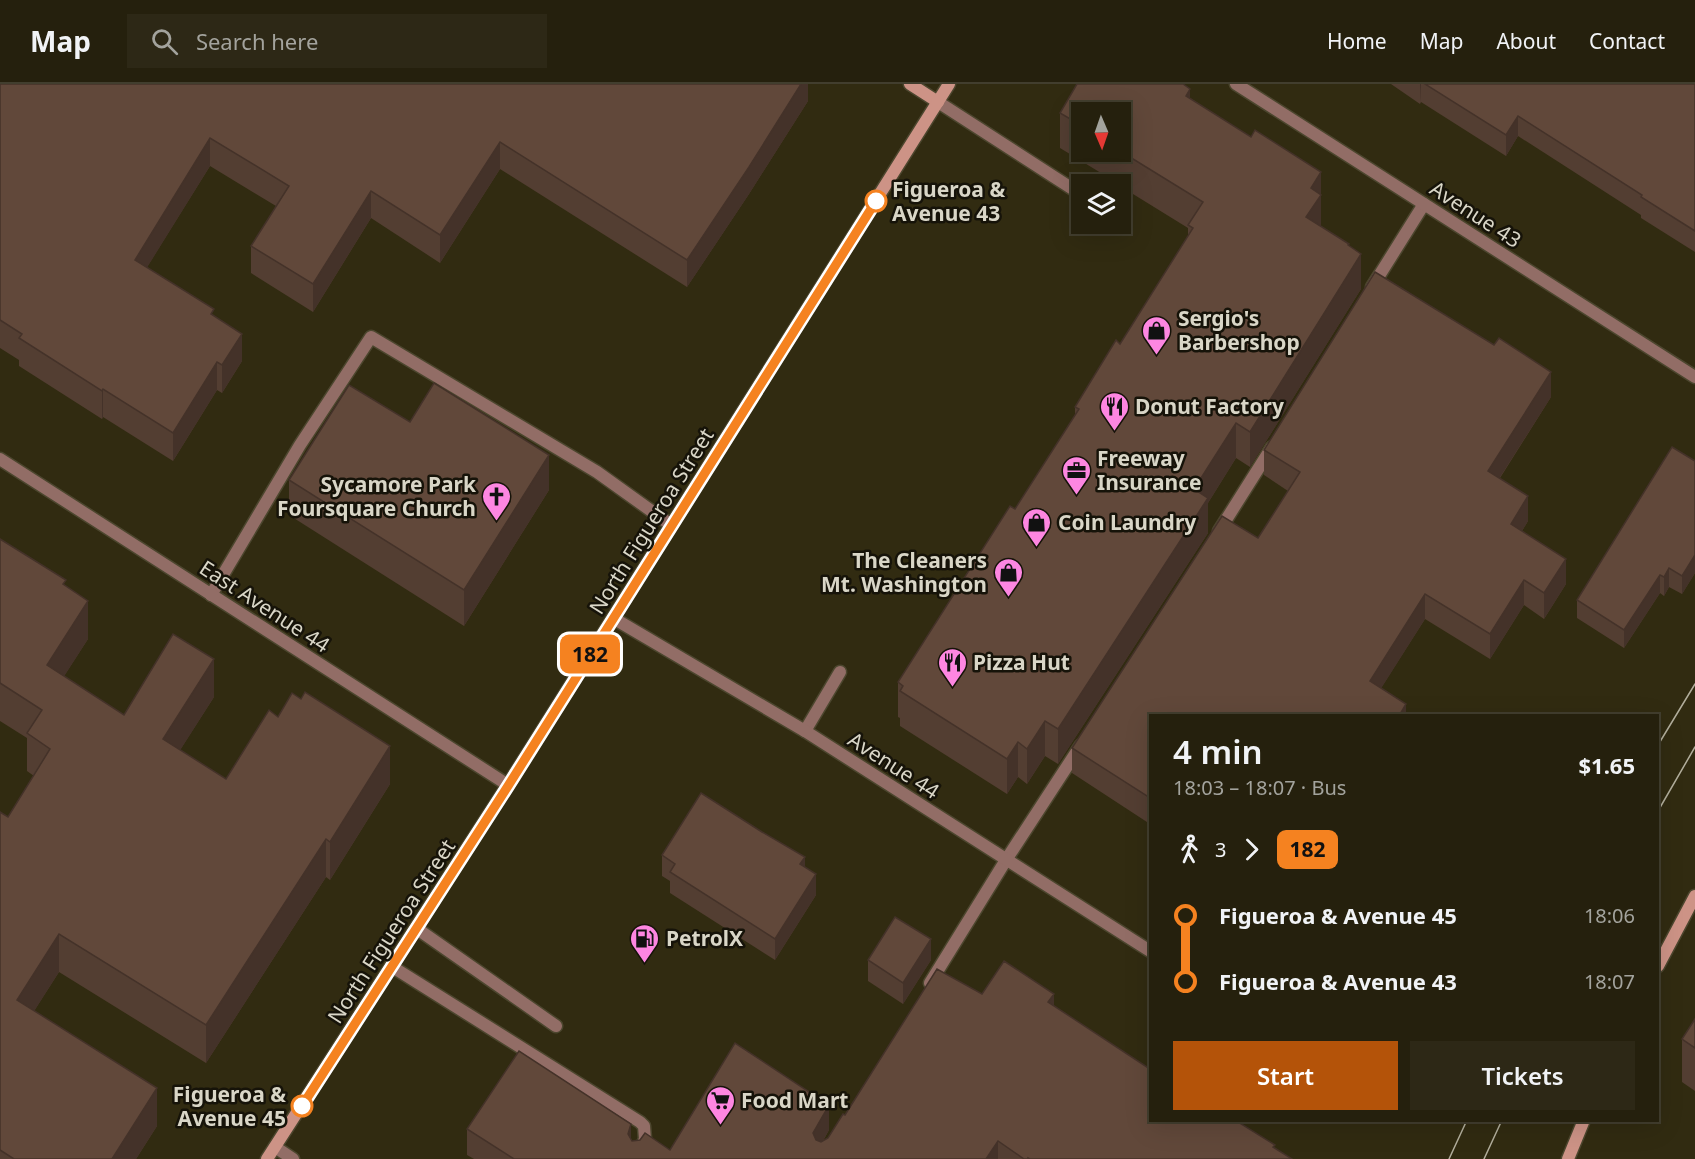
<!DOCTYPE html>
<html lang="en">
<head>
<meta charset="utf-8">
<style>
	:root { --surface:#25200d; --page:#2d2816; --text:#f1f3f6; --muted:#a3a39d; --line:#423e2e; --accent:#b45309 }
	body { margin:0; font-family:"Noto Sans",sans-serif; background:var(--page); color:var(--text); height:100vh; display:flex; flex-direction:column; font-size:22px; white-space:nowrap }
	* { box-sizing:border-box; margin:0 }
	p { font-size:20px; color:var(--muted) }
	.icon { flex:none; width:33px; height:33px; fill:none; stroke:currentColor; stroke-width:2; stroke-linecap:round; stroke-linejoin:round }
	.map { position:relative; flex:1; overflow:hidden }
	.side { position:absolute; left:1149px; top:630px; width:510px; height:408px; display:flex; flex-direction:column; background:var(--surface); border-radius:0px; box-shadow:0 6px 24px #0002,0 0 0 2px var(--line) }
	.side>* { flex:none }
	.badge { padding:0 12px; border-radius:9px; font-size:21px; line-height:39px }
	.needle { width:39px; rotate:178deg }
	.controls { position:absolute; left:1071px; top:18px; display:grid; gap:12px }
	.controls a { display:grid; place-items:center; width:60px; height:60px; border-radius:0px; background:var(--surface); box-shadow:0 6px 24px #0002,0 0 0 2px var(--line); font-size:30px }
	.map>.badge { position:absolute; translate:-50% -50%; box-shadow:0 0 0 3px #fff }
	.legs { display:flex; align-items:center; gap:9px; height:66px; padding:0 24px; font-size:20px }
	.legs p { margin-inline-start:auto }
	.summary { display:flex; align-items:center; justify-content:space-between; height:102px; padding:0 24px }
	h1 { font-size:33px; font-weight:600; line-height:45px }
	.button { display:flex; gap:12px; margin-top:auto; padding:12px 24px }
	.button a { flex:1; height:69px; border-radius:0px; background:var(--accent); color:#fff; font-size:24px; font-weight:600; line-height:69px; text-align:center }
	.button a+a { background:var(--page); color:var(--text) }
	ul { padding:0 24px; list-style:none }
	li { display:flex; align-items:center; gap:21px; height:66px; font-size:22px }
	li i { display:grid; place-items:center; width:9px; height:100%; margin:0 8px; background:currentColor }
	li i::after { content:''; width:15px; height:15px; margin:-8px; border:4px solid; border-radius:50%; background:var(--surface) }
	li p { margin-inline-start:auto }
	li:first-child i { background:linear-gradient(#0000 50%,currentColor 0) }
	li:last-child i { background:linear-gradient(currentColor 50%,#0000 0) }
	header { display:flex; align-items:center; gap:36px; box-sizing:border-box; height:84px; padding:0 30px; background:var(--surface); border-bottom:2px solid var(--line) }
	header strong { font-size:28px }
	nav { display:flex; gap:33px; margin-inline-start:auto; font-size:21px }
	.search { width:420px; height:54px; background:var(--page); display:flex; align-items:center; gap:15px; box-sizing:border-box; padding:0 21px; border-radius:0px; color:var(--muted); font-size:22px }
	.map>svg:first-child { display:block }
</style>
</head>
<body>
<header>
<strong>Map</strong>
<div class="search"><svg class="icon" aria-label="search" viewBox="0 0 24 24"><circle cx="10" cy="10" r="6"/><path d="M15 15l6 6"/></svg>Search here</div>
<nav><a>Home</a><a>Map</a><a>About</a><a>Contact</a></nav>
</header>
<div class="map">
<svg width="1695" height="1075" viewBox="0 0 1695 1075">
	<rect width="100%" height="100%" fill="#312b11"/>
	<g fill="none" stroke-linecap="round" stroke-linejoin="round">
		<defs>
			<g id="lane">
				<polyline points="938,18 1082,111"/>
				<polyline points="1372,203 1424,120"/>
				<polyline points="1219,447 1272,363"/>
				<polyline points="211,511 300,361 371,253 597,388 671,441"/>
				<polyline points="805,647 840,588"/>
				<polyline points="416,844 556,942"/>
				<polyline points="391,882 640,1038 644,1042 645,1055 636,1075"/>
				<polyline points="930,899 1006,776 1081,661"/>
				<polyline points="275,1063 293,1075"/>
			</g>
			<g id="street">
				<polyline points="1236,0 1695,293"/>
				<polyline points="0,375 508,701"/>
				<polyline points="613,534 805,647 1150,867"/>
			</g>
			<g id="secondary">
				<polyline points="910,0 938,18"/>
				<polyline points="1658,882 1695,812"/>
				<polyline points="267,1075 508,701 949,0"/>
				<polyline points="1568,1075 1584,1036"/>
			</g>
		</defs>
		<use href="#lane" stroke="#4c462e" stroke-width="15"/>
		<use href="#street" stroke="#4c462e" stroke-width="15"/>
		<use href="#secondary" stroke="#4c462e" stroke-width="15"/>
		<use href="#lane" stroke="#926d66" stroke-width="12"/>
		<use href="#street" stroke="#926d66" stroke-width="12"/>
		<use href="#secondary" stroke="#cd9386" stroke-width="12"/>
		<g stroke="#b2ae9c" stroke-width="1.5">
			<polyline points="1658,661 1695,600"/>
			<polyline points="1658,727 1695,663"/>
			<polyline points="1449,1075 1467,1036"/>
			<polyline points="1484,1075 1502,1036"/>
		</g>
	</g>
	<g fill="#533e32" fill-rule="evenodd">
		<polygon points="0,0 808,0 808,17 749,110 687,203 500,85 440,179 371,134 313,228 251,189 251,162 276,122 210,82 147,183 214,232 242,277 222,309 217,306 173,377 103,333 102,335 19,282 19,276 0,264"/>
		<polygon points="1391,0 1695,0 1695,168 1641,134 1641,131 1518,52 1506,72 1421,18 1420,20"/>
		<path d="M1190 14 1251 53 1321 88V142L1349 162 1361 205 1250 383 1236 374 1208 419V449L1058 680 1045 672 1027 700 1018 693 1007 710 900 642V634L898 633V598L1015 425 1075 331V323L1120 260 1188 153V144L1120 102V100H1119L1060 64V29ZM1082 28H1120V68H1082Z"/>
		<polygon points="1551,313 1500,394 1528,437 1522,447 1566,500 1544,535 1524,521 1490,575 1425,535 1381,604 1406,632 1150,632 1150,740 1072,689 1072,664 1258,454 1288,407 1264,391 1264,366"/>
		<polygon points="410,338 549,406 464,542 289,431 289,396"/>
		<polygon points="1695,377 1695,489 1682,510 1669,503 1664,512 1660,509 1624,564 1577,534 1577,516"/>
		<polygon points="0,455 66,502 88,555 64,592 124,631 214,613 180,666 226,695 278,633 390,700 330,796 326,793 206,979 59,888 34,927 157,1042 136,1075 0,1075 0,728 8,733 34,692 27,687 27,654 0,637"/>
		<polygon points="662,771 805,784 816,811 775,876 670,809 670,797 662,792"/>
		<polygon points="868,876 931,876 903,920 868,897"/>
		<polygon points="982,910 1054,922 1150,985 1292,1075 474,1075 467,1071 467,1045 631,1055 632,1057 670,1066 829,1046 823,1057 828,1054 845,1031"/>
		<polygon points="1695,935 1695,1007 1682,998 1682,955"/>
	</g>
	<g fill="#443229">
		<polygon points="801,0 808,0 808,17 749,110 687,203 687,176"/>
		<polygon points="1420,0 1421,0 1420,20"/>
		<polygon points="1190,5 1190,40 1186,12"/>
		<polygon points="1518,32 1518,52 1506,72 1506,51"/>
		<polygon points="210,54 210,82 135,203 135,176"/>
		<polygon points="500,58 500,85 440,179 440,151"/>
		<polygon points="1321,88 1321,146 1306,133 1311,104"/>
		<polygon points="371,107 371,134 313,228 313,200"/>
		<polygon points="1349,160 1349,189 1361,170 1361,205 1250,383 1250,348"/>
		<polygon points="242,250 242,277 222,309 222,281"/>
		<polygon points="217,278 217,306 173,377 173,349"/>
		<polygon points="1551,288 1551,313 1488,412 1488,387"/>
		<polygon points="103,305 103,333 102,335 102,307"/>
		<polygon points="1236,339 1236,374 1208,419 1208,449 1058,680 1058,645 1194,405"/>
		<polygon points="549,371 549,406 464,542 464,506"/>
		<polygon points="1528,412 1528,437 1511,465 1511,440"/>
		<polygon points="1695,471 1695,489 1682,510 1682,492"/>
		<polygon points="1566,475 1566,500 1544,535 1544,509"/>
		<polygon points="1669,484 1669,503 1664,512 1664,493"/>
		<polygon points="1660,491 1660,509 1624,564 1624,546"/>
		<polygon points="1524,496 1524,521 1490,575 1490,550"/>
		<polygon points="1425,510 1425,535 1370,622 1370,597"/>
		<polygon points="88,517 88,555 47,619 47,581"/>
		<polygon points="214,575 214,613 163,693 163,655"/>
		<polygon points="1406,620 1406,632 1399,632"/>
		<polygon points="1045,637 1045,672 1027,700 1027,665"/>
		<polygon points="1018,658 1018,693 1007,710 1007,675"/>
		<polygon points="390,662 390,700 330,796 330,758"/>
		<polygon points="326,755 326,793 206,979 206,941"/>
		<polygon points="805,773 805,793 800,780"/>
		<polygon points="816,790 816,811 775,876 775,855"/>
		<polygon points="59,850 59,888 17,954 17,916"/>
		<polygon points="931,855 931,876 903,920 903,899"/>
		<polygon points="1054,910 1054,936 1048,918"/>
		<polygon points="157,1004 157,1042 136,1075 112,1075"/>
		<polygon points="829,1021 829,1046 813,1074 813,1049"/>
		<polygon points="631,1040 631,1066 628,1050"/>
		<polygon points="998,1057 998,1075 986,1075"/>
	</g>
	<g fill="#61483a" stroke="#443229" stroke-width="1.5">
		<polygon points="0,0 801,0 749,83 687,176 500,58 440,151 371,107 313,200 251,162 289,102 210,54 135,176 214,225 211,230 242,250 222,281 217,278 173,349 103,305 102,307 19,254 22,250 0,236"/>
		<polygon points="1077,0 1183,0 1190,5 1186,12 1251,53 1255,46 1321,88 1311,104 1321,111 1306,133 1349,160 1348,161 1361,170 1250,348 1236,339 1194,405 1208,414 1058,645 1045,637 1027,665 1018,658 1007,675 900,607 903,602 898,598 1010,422 1015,425 1079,325 1075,323 1116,256 1120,260 1193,144 1188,141 1203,118 1120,67 1120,28 1082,28 1082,42 1060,29"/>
		<polygon points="1425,0 1695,0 1695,147 1641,113 1642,111 1518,32 1506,51"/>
		<polygon points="1375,188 1494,261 1499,254 1551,288 1488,387 1528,412 1511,440 1566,475 1544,509 1524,496 1490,550 1425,510 1370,597 1406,620 1399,632 1150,632 1150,714 1072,664 1222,432 1258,454 1300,388 1264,366"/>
		<polygon points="434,299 549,371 464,506 289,396 349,301 410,338"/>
		<polygon points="1672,363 1695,377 1695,471 1682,492 1669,484 1664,493 1660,491 1624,546 1577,516"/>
		<polygon points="0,455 66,496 63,500 88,517 47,581 124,631 173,550 214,575 163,655 226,695 269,626 278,633 292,609 301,615 305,608 390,662 330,758 326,755 206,941 59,850 17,916 157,1004 112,1075 14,1075 0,1066 0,728 8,733 50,665 27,649 42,626 0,599"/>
		<polygon points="701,709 762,748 805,773 800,780 816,790 775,855 670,788 675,780 662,771"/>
		<polygon points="895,833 931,855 903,899 868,876"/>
		<polygon points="1004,877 1054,910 1048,918 1150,985 1150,1036 1235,1036 1275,1061 1273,1063 1292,1075 1030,1075 1028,1074 1028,1075 1024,1075 998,1057 986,1075 514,1075 467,1045 519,967 631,1040 628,1050 632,1057 640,1056 645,1049 670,1066 735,959 829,1021 813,1049 816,1056 821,1058 828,1054 843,1030 845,1031 937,885 982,910"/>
		<polygon points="1695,935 1695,964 1682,955"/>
	</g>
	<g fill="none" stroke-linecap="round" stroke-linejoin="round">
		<defs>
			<polyline id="line-1" points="302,1022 508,702 876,117"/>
		</defs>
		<use href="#line-1" stroke="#fff" stroke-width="14"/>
		<use href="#line-1" stroke="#f58220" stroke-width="9"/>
	</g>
	<defs>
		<symbol id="shop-pin" viewBox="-11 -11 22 30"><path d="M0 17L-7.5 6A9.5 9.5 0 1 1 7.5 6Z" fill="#fd86e1" stroke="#161309"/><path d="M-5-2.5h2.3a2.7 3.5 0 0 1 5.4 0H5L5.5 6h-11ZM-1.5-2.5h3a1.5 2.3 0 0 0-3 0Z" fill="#111"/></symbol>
		<symbol id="restaurant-pin" viewBox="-11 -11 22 30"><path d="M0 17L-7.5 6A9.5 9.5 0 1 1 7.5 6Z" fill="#fd86e1" stroke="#161309"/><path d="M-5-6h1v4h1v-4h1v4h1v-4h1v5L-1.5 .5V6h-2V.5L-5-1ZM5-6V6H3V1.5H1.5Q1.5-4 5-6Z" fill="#111"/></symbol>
		<symbol id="office-pin" viewBox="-11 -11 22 30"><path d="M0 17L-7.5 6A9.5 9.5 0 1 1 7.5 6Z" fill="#fd86e1" stroke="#161309"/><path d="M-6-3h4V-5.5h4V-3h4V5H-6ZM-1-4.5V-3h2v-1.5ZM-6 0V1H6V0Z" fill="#111"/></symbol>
		<symbol id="church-pin" viewBox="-11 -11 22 30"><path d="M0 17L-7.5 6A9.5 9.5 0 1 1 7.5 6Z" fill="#fd86e1" stroke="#161309"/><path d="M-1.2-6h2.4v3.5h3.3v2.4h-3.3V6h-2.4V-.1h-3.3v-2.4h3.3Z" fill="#111"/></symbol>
		<symbol id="fuel-pin" viewBox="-11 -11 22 30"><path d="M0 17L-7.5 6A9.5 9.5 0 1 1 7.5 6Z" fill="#fd86e1" stroke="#161309"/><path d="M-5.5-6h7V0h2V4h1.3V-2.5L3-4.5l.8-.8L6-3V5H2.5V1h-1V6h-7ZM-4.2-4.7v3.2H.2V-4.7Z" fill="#111"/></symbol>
		<symbol id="supermarket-pin" viewBox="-11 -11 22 30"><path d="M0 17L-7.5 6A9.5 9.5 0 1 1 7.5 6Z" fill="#fd86e1" stroke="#161309"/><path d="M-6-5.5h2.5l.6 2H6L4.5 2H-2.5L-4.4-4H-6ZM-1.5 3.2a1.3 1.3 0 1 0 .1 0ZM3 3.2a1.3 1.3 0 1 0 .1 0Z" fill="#111"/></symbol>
	</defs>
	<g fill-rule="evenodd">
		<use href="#shop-pin" x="1140" y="230" width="33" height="45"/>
		<use href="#restaurant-pin" x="1098" y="306" width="33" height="45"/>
		<use href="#office-pin" x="1060" y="370" width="33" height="45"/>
		<use href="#church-pin" x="480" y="396" width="33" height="45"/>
		<use href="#shop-pin" x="1020" y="422" width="33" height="45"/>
		<use href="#shop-pin" x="992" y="472" width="33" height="45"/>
		<use href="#restaurant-pin" x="936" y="562" width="33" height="45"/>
		<use href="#fuel-pin" x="628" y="838" width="33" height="45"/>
		<use href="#supermarket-pin" x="704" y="1000" width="33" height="45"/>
	</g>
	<g fill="#fff" stroke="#f58220" stroke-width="3">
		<circle cx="876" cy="117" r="10"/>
		<circle cx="302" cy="1022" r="10"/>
	</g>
	<g text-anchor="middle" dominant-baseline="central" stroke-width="5" stroke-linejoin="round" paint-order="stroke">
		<g font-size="21" font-weight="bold" fill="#d9d6c7" stroke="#161309" text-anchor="start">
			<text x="892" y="105">Figueroa &amp;<tspan x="892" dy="24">Avenue 43</tspan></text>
			<text x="286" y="1010" text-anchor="end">Figueroa &amp;<tspan x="286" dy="24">Avenue 45</tspan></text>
		</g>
		<g font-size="21" fill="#d9d6c7" stroke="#161309">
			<text transform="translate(1476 130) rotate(33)">Avenue 43</text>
			<text transform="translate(651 437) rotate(-58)">North Figueroa Street</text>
			<text transform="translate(265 522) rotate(33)">East Avenue 44</text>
			<text transform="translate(894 681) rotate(33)">Avenue 44</text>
			<text transform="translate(391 847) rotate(-57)">North Figueroa Street</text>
		</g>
		<g font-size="21" font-weight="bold" fill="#d9d6c7" stroke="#161309" text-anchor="start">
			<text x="1178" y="234">Sergio's<tspan x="1178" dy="24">Barbershop</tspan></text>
			<text x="1135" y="322">Donut Factory</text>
			<text x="1097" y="374">Freeway<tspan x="1097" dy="24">Insurance</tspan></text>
			<text x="476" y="400" text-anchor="end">Sycamore Park<tspan x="476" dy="24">Foursquare Church</tspan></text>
			<text x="1058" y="438">Coin Laundry</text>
			<text x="987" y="476" text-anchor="end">The Cleaners<tspan x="987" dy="24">Mt. Washington</tspan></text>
			<text x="973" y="578">Pizza Hut</text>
			<text x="666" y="854">PetrolX</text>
			<text x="741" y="1016">Food Mart</text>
		</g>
	</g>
</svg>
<div class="controls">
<a><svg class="needle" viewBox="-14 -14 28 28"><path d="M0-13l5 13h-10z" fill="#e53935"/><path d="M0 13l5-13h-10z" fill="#a3a39d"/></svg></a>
<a><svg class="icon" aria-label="layers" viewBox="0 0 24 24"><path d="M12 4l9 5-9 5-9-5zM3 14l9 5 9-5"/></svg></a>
</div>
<b class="badge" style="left:590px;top:570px;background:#f58220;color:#111">182</b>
<section class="side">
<div class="summary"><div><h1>4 min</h1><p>18:03 – 18:07 · Bus</p></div><b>$1.65</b></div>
<div class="legs"><svg class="icon" aria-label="walk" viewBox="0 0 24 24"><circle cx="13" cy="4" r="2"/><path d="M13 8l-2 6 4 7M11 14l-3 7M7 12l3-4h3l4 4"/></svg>3<svg class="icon" aria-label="forward" viewBox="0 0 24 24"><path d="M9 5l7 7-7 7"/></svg><b class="badge" style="background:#f58220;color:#111">182</b></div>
<ul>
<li><i style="color:#f58220"></i><b>Figueroa &amp; Avenue 45</b><p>18:06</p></li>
<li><i style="color:#f58220"></i><b>Figueroa &amp; Avenue 43</b><p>18:07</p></li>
</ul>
<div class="button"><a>Start</a><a>Tickets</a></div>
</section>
</div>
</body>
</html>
